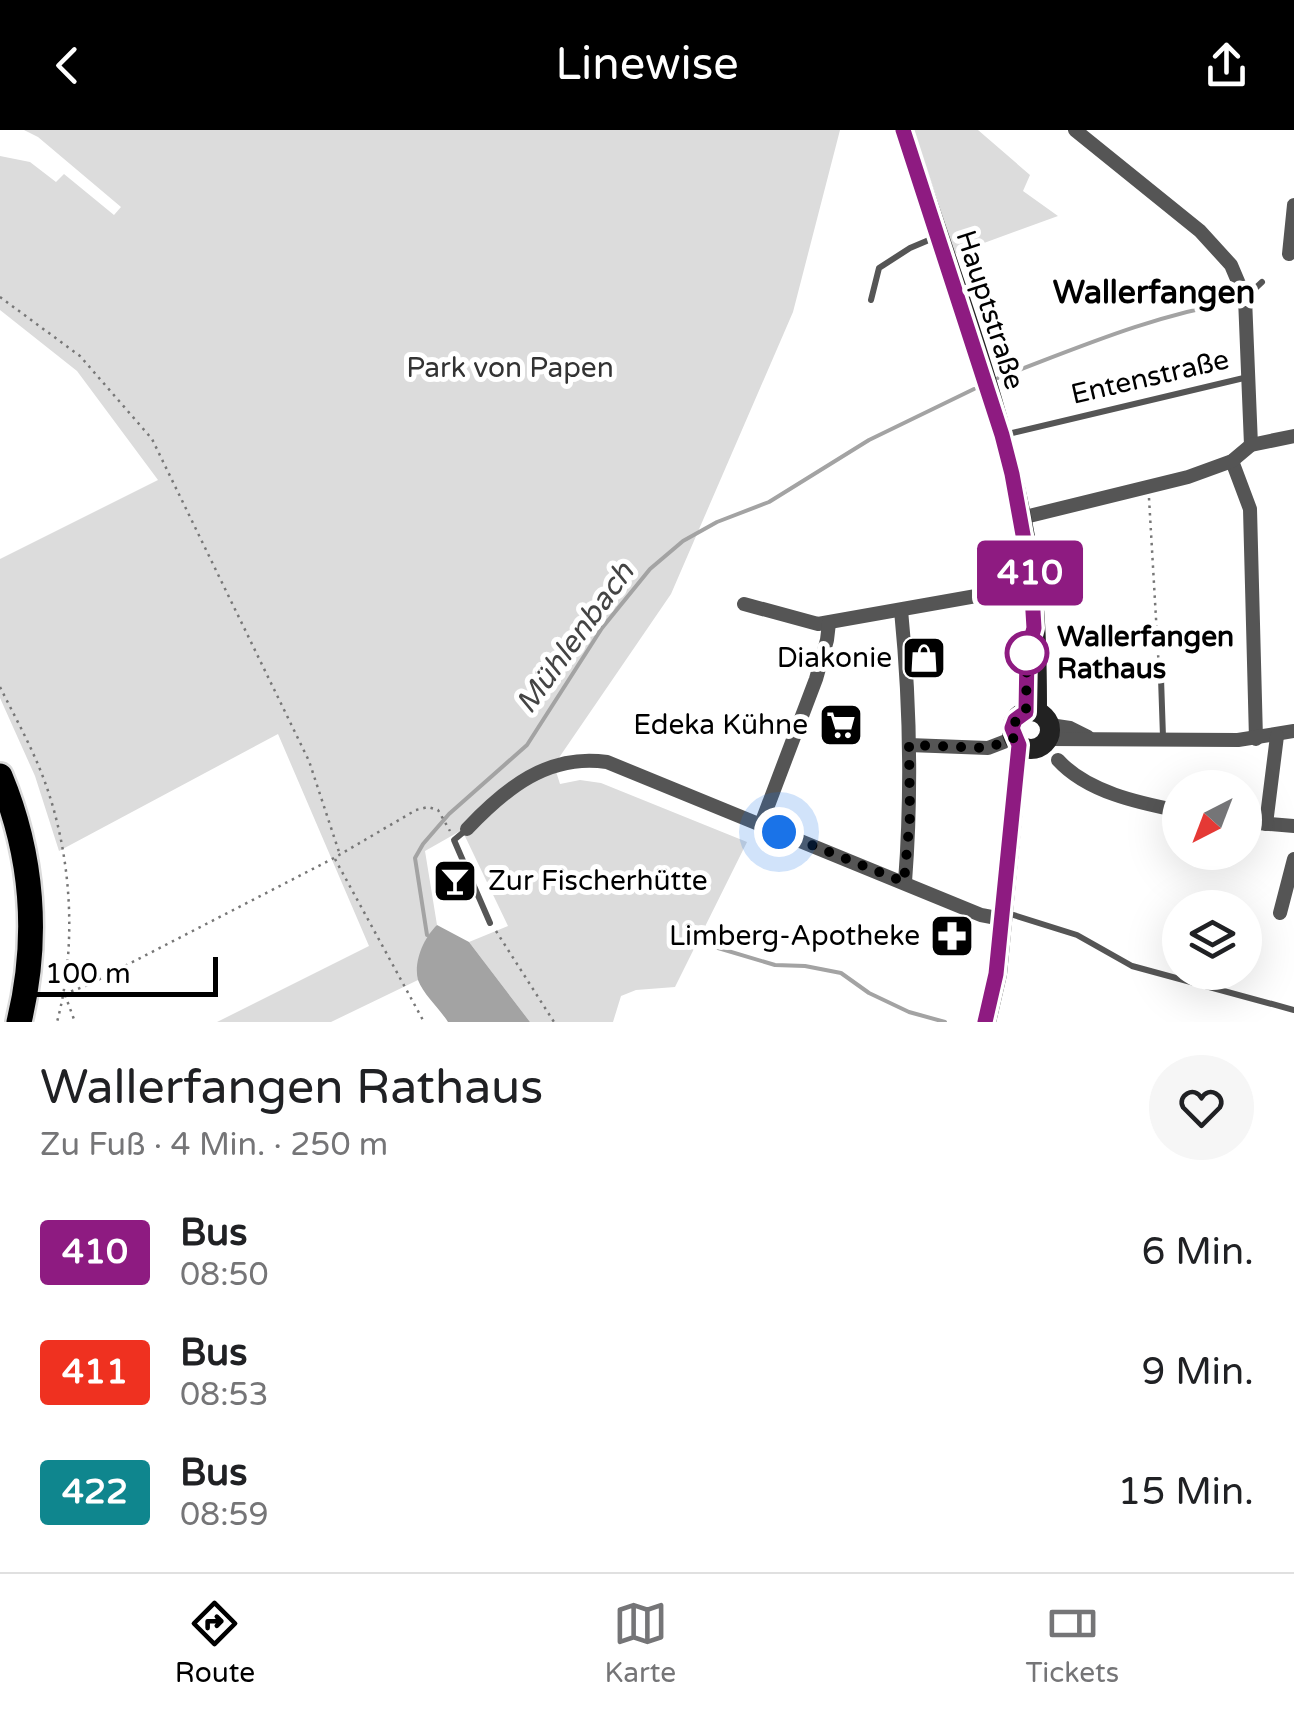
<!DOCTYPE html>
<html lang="de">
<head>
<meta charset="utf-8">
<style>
	:root { --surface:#fff; --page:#f6f6f6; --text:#202124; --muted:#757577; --line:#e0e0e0; --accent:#000 }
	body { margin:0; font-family:"Varela Round",sans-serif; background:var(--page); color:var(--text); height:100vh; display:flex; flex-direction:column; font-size:38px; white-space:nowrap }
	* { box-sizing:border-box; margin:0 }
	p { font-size:32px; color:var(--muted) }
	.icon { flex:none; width:55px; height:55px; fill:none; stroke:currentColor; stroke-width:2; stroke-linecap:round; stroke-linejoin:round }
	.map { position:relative; height:892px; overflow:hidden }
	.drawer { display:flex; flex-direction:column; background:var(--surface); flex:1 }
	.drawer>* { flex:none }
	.badge { padding:0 20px; border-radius:8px; font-size:35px; line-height:65px }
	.needle { width:65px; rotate:222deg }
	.fabs { position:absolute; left:1162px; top:640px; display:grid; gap:20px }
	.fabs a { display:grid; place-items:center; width:100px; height:100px; border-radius:50%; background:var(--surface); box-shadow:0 10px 40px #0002; font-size:50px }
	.scale { position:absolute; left:30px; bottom:25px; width:188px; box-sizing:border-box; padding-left:10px; border:5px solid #000; border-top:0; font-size:28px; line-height:35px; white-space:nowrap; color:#000; -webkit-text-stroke:8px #fff; paint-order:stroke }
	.you { position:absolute; width:50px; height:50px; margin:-25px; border:8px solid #fff; border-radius:50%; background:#1a73e8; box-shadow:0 0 0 15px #1a73e833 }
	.map>.badge { position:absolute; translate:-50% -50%; box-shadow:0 0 0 5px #fff }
	.round { display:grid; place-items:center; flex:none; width:105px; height:105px; border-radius:52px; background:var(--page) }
	.headline { display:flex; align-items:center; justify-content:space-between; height:170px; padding:0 40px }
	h1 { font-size:48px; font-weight:600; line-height:75px }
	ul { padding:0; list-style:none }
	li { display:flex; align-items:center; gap:30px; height:120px; padding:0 40px }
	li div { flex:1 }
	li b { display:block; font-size:38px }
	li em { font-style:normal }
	li .badge { min-width:110px; font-weight:700; text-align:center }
	header { display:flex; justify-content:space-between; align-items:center; height:130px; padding:0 40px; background:var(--accent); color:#fff; font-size:45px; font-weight:600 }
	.dock { display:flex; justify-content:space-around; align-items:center; height:140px; border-top:2px solid var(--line); background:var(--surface); font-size:28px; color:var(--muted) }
	.dock a { display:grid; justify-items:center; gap:5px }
	.dock .selected { color:var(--accent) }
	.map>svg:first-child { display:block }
</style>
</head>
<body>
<header><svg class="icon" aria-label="back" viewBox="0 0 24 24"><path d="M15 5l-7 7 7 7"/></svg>Linewise<svg class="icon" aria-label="share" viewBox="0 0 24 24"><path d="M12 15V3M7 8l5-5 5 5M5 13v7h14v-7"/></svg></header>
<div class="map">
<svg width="1294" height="892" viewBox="0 0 1294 892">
	<rect width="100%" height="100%" fill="#fff"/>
	<g fill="#dcdcdc">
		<path d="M24 0H840L793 182 671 464 554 635 560 654 580 650 601 653 747 712 675 857 636 860 621 866 613 892H530L469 812 508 796 462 700 425 721 437 795C422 810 418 829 418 850L331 892H217L369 816 278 604 59 721 35 646 0 568V429L158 350 77 241 0 180V26L30 32 56 52 64 44 114 85 121 77 38 7Z"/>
		<polygon points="914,0 978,0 1030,45 1023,61 1058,86 954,124"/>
	</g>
	<path fill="#a3a3a3" d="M437 795 469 812 530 892H448C440 879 423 864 418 850 413 831 425 806 437 795Z"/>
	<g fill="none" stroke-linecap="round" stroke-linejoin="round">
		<g stroke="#a3a3a3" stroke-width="4">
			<path d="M998 248C1075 219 1153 185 1235 172"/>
			<polyline points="427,805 415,728 423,714 449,684 527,615 602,498 650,439 683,411 717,392 769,372 869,310 974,259"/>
			<polyline points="708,815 775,835 805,836 841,843 869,863 909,882 945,892"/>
		</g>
		<defs>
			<path id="highway" d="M0 646C33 725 39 809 19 892"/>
		</defs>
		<use href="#highway" stroke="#dbdbdb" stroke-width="30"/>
		<g stroke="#777" stroke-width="2.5" stroke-dasharray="2.5 5" stroke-linecap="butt">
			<polyline points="0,167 80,226 152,309 309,631 340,725"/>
			<polyline points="1149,368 1159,540"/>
			<path d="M0 557C16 589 34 621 46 655 72 729 77 817 57 892"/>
			<polyline points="335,729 424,892"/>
			<polyline points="496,801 554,892"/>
			<polyline points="64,864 88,855 334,728 416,680 428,677 438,680 450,701"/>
			<polyline points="65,865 75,892"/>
		</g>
		<g stroke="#555" stroke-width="6">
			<polyline points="1246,167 1262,152"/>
			<polyline points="871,170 879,138 910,118 936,107"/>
			<polyline points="1008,304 1248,247"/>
			<polyline points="1161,548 1163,607"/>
			<polyline points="466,700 454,710 490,793"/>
			<polyline points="1004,782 1077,805 1132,836 1294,880"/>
		</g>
		<g stroke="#555" stroke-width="14">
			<polyline points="1075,0 1200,101 1231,135 1245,168 1251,315"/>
			<polyline points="1289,124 1294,75"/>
			<polyline points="1232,331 1250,379 1256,609"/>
			<polyline points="1021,388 1188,347 1232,331 1251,315 1294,306"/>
			<polyline points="744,474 818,494 1010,460 1032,461"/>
			<path d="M901 480C910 571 912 661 905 752"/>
			<polyline points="1050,595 1070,598 1088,607"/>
			<polyline points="1049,609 1238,610 1294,601"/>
			<polyline points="909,615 988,618 1014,608"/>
			<path d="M1058 630C1087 662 1139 673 1180 681"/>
			<polyline points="1245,692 1294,696"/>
			<polyline points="761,694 816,549 827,510 829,493"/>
			<polyline points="1266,694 1277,606"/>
			<path d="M467 699C505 659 548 623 607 632L981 785 1002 789"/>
			<polyline points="1280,783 1294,729"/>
		</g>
		<g stroke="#222" stroke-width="20">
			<path d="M903 0C946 132 1001 271 1025 407 1036 465 1037 524 1037 582"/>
			<circle cx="1031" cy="600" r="19"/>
			<polyline points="986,892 997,844 1019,615"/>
		</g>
		<use href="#highway" stroke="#000" stroke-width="25"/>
	</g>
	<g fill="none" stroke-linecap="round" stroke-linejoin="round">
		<defs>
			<polyline id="line" points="903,0 1002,305 1012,344 1031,449 1034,498 1027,524 1026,582 1015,590 1012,598 1019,615 996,844 985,892"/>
		</defs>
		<use href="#line" stroke="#fff" stroke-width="22"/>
		<use href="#line" stroke="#8e1b81" stroke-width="15"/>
		<polyline stroke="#000" stroke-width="10" stroke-dasharray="0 18" points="779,702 904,752 910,686 909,615 988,618 1014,608 1013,594 1026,582 1027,523"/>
	</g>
	<defs>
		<symbol id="shop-square" viewBox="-11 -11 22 22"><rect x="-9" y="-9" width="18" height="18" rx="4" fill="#000" stroke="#fff"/><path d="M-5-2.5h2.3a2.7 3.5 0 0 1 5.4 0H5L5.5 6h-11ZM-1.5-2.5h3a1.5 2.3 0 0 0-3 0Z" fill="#fff"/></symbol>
		<symbol id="supermarket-square" viewBox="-11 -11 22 22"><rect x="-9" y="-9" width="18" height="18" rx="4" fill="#000" stroke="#fff"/><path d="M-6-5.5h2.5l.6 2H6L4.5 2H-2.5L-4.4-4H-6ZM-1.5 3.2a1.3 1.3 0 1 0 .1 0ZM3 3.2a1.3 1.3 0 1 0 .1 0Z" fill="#fff"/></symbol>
		<symbol id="bar-square" viewBox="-11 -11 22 22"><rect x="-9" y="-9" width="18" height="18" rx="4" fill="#000" stroke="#fff"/><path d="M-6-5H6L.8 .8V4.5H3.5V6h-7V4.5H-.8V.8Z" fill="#fff"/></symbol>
		<symbol id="pharmacy-square" viewBox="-11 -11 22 22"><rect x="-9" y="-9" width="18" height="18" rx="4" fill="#000" stroke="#fff"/><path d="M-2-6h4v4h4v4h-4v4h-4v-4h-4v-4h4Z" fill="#fff"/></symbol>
	</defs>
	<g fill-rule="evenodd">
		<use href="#shop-square" x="899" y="503" width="50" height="50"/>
		<use href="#supermarket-square" x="816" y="570" width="50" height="50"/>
		<use href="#bar-square" x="430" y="726" width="50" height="50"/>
		<use href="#pharmacy-square" x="927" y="781" width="50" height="50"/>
	</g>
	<circle fill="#fff" stroke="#8e1b81" stroke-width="5" cx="1027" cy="523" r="20"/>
	<g text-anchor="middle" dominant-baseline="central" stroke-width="10" stroke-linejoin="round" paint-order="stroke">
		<g font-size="28" fill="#000" stroke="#fff">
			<text transform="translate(990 180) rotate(72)">Hauptstraße</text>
			<text transform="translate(1150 247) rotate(-13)">Entenstraße</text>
		</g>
		<g font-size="28" fill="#333" stroke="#fff">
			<text x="510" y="238">Park von Papen</text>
		</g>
		<g font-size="28" font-weight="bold" fill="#000" stroke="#fff" text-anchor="start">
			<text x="1057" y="507">Wallerfangen<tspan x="1057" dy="32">Rathaus</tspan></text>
		</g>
		<g font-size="28" fill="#000" stroke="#fff" text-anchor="end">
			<text x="892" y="528">Diakonie</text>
			<text x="808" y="595">Edeka Kühne</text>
			<text x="488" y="751" text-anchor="start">Zur Fischerhütte</text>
			<text x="920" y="806">Limberg-Apotheke</text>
		</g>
		<g font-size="30" font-style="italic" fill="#444" stroke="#fff">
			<text transform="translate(575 508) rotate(-54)">Mühlenbach</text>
		</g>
		<g font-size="32" font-weight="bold" fill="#000" stroke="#fff">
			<text x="1154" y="163">Wallerfangen</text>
		</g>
	</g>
</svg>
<div class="fabs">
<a><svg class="needle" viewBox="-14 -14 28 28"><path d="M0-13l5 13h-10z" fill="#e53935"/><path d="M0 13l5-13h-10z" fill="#757577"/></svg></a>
<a><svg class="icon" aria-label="layers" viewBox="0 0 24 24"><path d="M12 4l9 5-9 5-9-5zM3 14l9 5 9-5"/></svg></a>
</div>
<div class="scale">100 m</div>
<div class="you" style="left:779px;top:702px"></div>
<b class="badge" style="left:1030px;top:443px;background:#8e1b81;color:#fff">410</b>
</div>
<section class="drawer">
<div class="headline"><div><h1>Wallerfangen Rathaus</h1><p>Zu Fuß · 4 Min. · 250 m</p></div><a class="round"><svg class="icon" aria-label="heart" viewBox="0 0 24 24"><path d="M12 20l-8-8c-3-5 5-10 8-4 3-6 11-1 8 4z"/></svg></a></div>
<ul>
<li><span class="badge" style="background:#8e1b81;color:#fff">410</span><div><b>Bus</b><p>08:50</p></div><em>6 Min.</em></li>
<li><span class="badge" style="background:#ef3120;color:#fff">411</span><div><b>Bus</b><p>08:53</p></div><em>9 Min.</em></li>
<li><span class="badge" style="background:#0f868e;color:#fff">422</span><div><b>Bus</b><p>08:59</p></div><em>15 Min.</em></li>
</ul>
</section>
<nav class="dock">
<a class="selected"><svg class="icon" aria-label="directions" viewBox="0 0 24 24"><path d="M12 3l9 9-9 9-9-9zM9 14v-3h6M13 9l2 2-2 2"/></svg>Route</a>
<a><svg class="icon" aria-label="map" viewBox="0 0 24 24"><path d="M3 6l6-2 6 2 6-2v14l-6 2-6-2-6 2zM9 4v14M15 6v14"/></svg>Karte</a>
<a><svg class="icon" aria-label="tickets" viewBox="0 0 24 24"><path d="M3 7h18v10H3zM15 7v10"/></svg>Tickets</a>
</nav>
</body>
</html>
